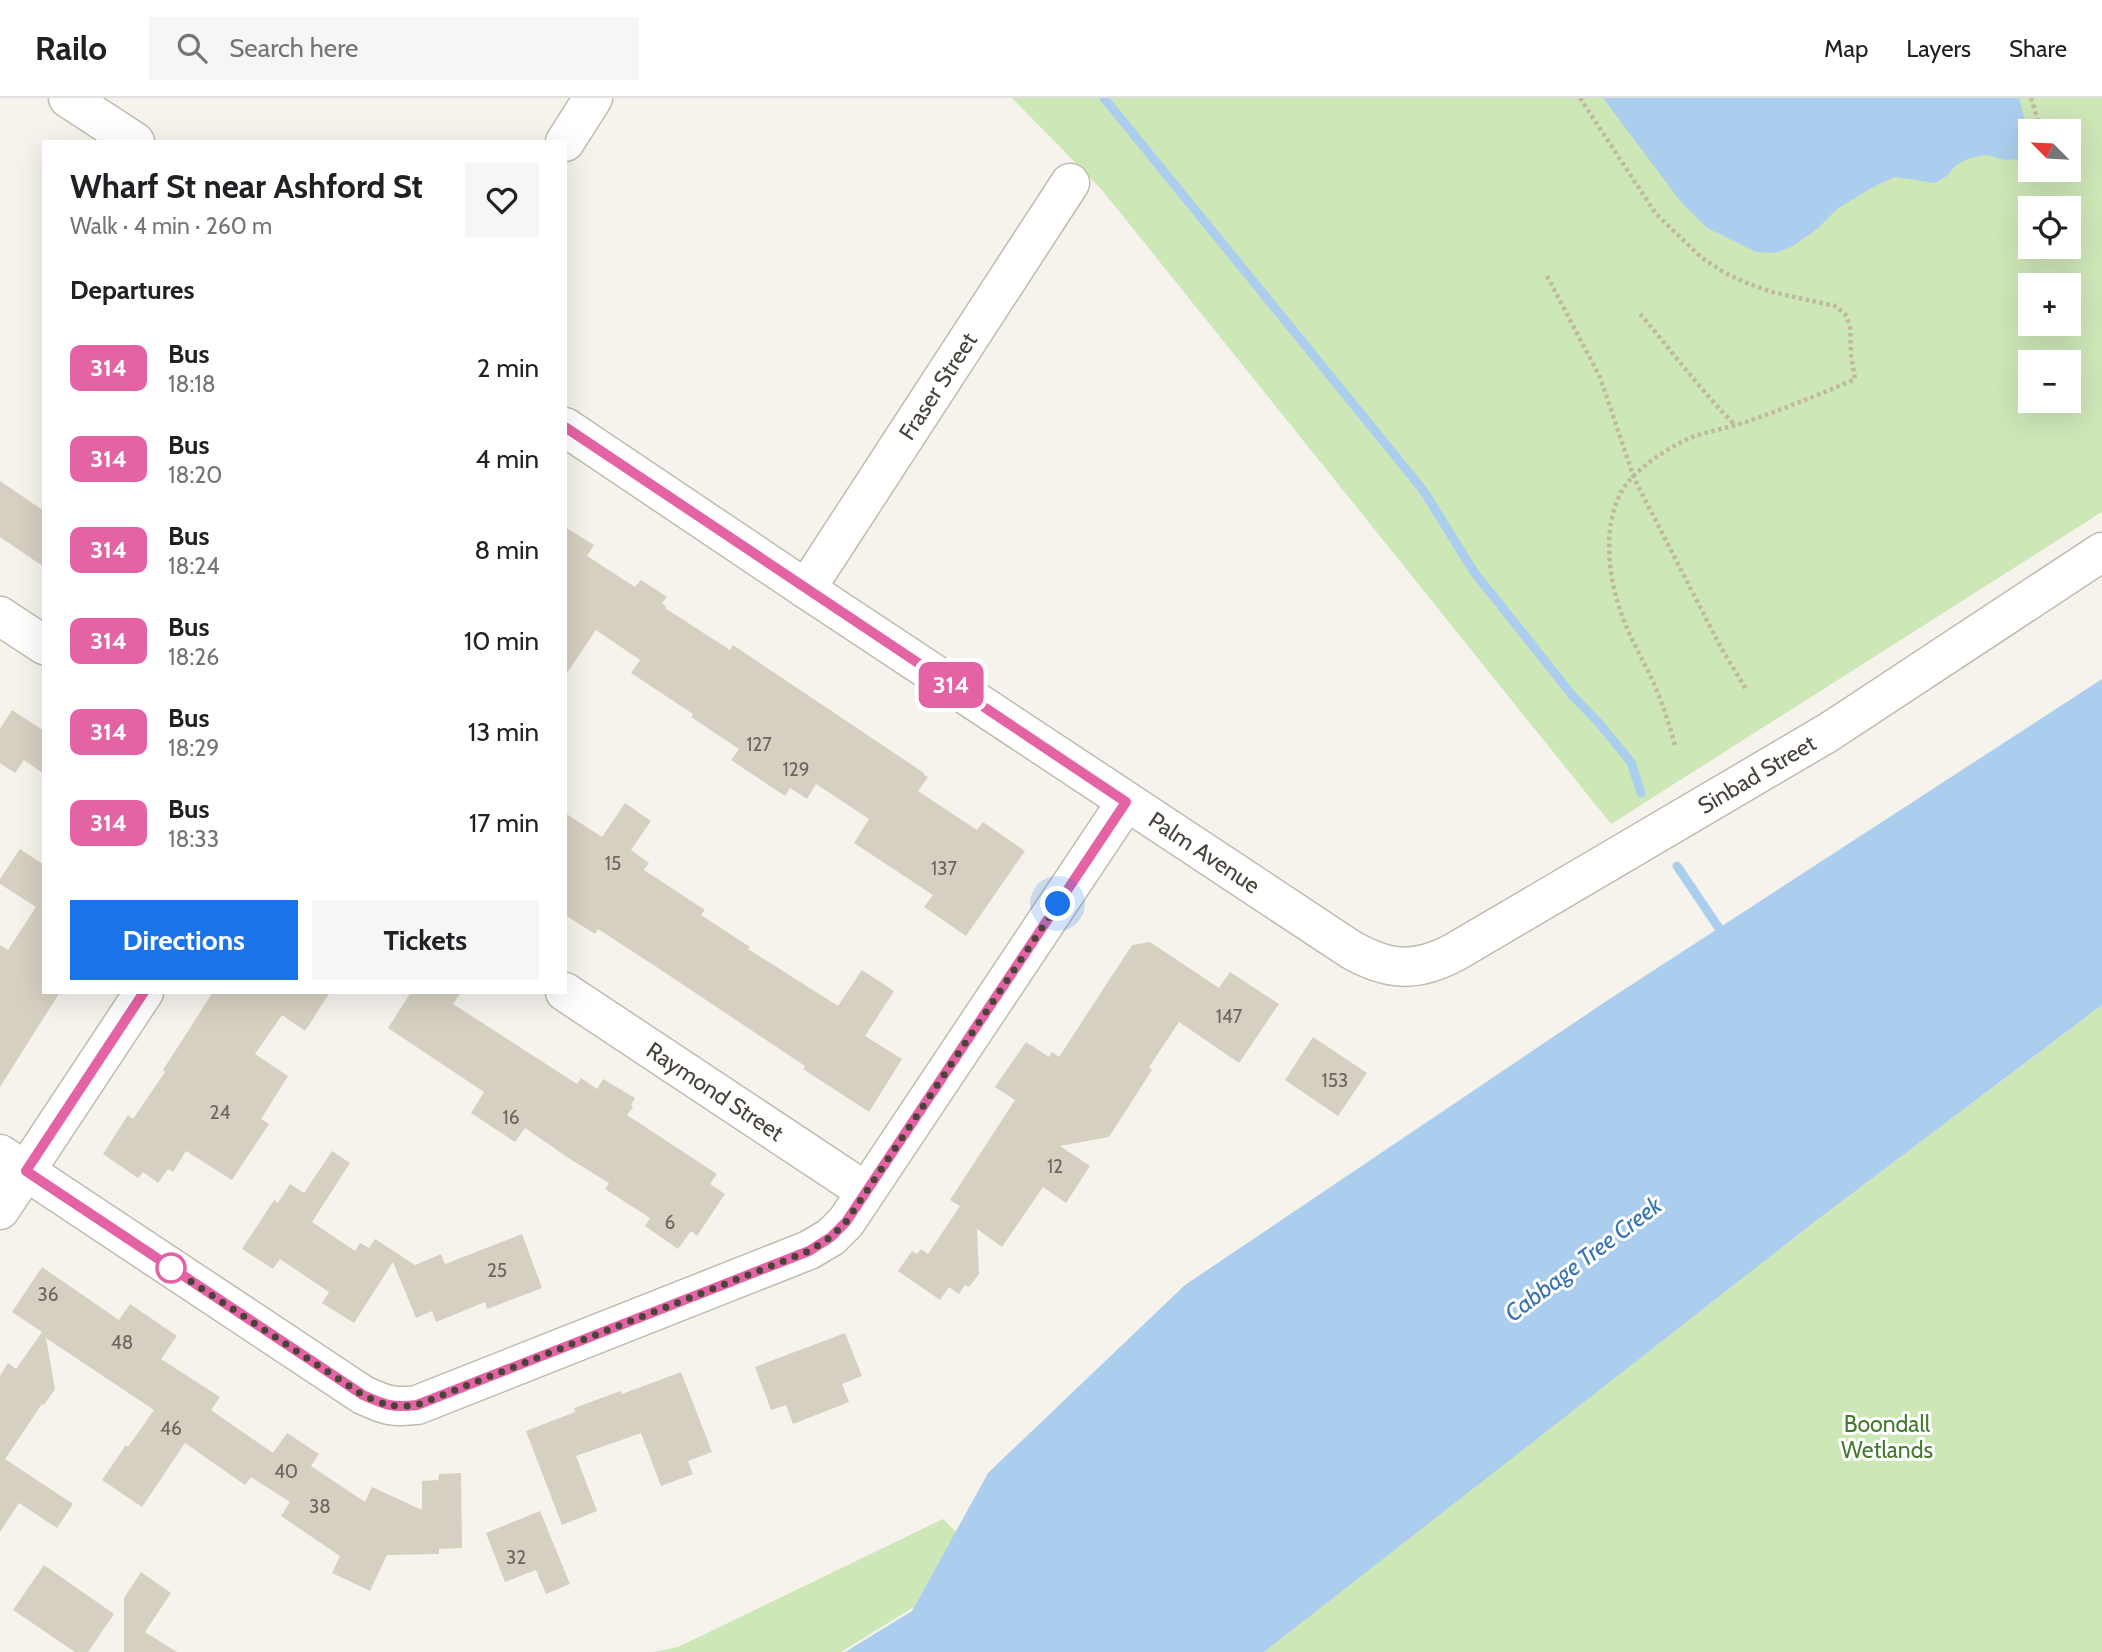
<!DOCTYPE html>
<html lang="en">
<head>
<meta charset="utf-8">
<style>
	:root { --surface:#fff; --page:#f6f6f6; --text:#202124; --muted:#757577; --line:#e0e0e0; --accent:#1a73e8 }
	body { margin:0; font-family:Cabin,sans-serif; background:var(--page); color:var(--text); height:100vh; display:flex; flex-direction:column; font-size:26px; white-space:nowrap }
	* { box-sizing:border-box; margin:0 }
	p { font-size:23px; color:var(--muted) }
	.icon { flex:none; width:38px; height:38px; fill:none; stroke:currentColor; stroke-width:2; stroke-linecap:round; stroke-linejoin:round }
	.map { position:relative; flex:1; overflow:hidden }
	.sheet { position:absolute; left:42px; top:42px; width:525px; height:854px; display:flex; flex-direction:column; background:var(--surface); border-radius:0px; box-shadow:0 7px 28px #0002 }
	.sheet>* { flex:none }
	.badge { padding:0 14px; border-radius:10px; font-size:24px; line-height:46px }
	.needle { width:46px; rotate:294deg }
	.tools { position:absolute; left:2018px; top:21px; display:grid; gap:14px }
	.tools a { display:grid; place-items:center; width:63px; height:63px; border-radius:0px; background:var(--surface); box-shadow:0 7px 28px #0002; font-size:35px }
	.you { position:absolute; width:35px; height:35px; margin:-18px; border:5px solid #fff; border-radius:50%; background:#1a73e8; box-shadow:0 0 0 10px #1a73e833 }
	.map>.badge { position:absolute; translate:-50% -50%; box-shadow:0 0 0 4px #fff }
	h2 { padding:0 28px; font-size:26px; line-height:63px }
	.round { display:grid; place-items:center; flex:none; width:74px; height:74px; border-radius:0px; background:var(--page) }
	.summary { display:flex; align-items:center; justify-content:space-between; height:119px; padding:0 28px }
	h1 { font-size:33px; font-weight:700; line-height:52px }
	.action { display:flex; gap:14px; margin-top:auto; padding:14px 28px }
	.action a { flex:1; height:80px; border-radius:0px; background:var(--accent); color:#fff; font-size:28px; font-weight:700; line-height:80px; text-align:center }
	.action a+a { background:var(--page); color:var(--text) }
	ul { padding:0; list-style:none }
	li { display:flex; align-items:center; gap:21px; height:91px; padding:0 28px }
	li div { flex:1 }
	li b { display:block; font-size:26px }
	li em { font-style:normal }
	li .badge { min-width:77px; font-weight:700; text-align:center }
	header { display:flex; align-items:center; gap:42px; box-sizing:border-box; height:98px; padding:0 35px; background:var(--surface); border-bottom:2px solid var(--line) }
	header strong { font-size:33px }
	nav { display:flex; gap:38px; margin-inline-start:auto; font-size:24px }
	.search { width:490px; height:63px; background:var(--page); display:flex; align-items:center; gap:18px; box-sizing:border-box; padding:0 24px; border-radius:0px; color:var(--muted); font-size:26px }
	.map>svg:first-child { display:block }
</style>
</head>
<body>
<header>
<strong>Railo</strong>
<div class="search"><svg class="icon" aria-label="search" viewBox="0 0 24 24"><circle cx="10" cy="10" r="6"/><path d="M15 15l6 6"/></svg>Search here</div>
<nav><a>Map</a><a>Layers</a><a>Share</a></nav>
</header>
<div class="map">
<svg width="2102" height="1554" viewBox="0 0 2102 1554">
	<rect width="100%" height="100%" fill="#f5f3ec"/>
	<g fill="#cee7b7" fill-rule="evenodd">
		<path d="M1012 0H2102V414L1611 726 1102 92ZM2030 33H2068V72H2030ZM2030 110H2068V149H2030ZM2030 187H2068V226H2030ZM2030 264H2068V303H2030Z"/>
		<polygon points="2102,907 2102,1554 1257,1554 1558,1324 1817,1122"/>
		<polygon points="943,1421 956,1434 914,1509 841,1554 653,1554 678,1549"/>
	</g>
	<g fill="#acceee">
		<polygon points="1603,0 2019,0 2030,41 2019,61 2005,62 1987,57 1970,60 1956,67 1947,78 1935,85 1895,79 1871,90 1837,111 1816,132 1791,149 1775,155 1756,154 1707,130 1681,104"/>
		<polygon points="2102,581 2102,907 1817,1122 1264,1554 845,1554 912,1513 988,1375 1185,1187 1605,904"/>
	</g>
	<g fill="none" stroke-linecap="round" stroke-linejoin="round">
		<g stroke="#acceee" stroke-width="9">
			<polyline points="1104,0 1423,392 1474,474 1572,597 1598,624 1631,664 1641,695"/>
			<polyline points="1677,768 1725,839"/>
		</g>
	</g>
	<g fill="#d6d0c2">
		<polygon points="0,383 44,413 44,469 0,439"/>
		<polygon points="565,429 594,447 587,458 635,489 641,482 667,499 662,505 666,508 665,510 730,552 733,547 924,675 924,677 928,679 918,693 977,732 983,724 1025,753 966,838 924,809 933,797 854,745 869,721 816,686 807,701 790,690 785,698 731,662 739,651 691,619 693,616 631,575 640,562 596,532 565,578"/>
		<polygon points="12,612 44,633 44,676 24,662 15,675 0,665 0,631"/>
		<polygon points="625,705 651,723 631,752 649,765 644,772 705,812 701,817 750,849 748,851 838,908 862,872 894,893 865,938 902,961 869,1014 803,971 805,968 664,874 598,831 595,836 565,817 565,715 602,739"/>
		<polygon points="20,751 44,767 44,894 60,894 0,989 0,847 8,852 36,809 0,786 0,781"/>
		<polygon points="1150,844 1219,890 1230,874 1279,906 1239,965 1179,924 1149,969 1152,972 1109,1039 1060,1048 1090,1068 1066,1105 1043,1089 1002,1149 977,1131 979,1176 969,1189 965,1187 959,1196 949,1189 940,1202 898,1173 912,1153 917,1156 921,1151 928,1156 960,1108 950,1102 1015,1002 995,989 1026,944 1049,959 1052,954 1059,959 1132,847"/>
		<polygon points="213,894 330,894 305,933 282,917 255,956 288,978 261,1021 269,1026 232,1082 186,1053 173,1074 168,1071 158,1085 143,1074 138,1080 103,1056 128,1017 133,1021 165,974 163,972"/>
		<polygon points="411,894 461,894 453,906 577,986 581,980 597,991 603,981 635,1000 631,1007 633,1009 627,1017 717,1076 710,1086 725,1096 697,1138 691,1133 678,1151 645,1128 650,1120 605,1091 609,1085 570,1061 525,1030 515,1044 471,1015 484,994 388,930"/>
		<polygon points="1313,939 1367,975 1338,1018 1285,982"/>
		<polygon points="332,1053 350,1065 312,1124 355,1153 360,1145 369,1150 375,1141 415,1167 441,1156 445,1166 522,1136 542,1190 487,1211 485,1204 436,1224 432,1213 416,1220 393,1164 354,1225 322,1205 329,1194 280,1161 273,1171 242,1151 274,1102 278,1105 290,1086 304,1095"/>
		<polygon points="42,1169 119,1222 130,1206 177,1238 161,1261 220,1299 211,1312 273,1355 287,1335 319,1356 311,1368 365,1404 372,1389 422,1412 422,1383 438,1382 439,1376 461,1375 462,1450 439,1451 439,1456 387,1457 370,1493 332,1475 340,1458 281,1418 290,1404 251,1379 245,1387 185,1345 142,1409 102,1382 126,1347 128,1349 154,1312 46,1240 55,1291 44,1307 42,1306 5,1361 73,1406 57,1430 19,1405 0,1434 0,1278 8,1265 16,1271 42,1234 12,1214"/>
		<polygon points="845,1235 862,1278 842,1286 849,1304 793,1326 786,1307 771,1312 755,1269"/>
		<polygon points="681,1274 712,1354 688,1363 693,1376 661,1388 641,1335 576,1358 597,1413 562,1427 526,1333 575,1314 574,1310 621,1293 622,1296"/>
		<polygon points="540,1413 570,1486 546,1496 536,1472 505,1484 486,1435"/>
		<polygon points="44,1467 114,1516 88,1554 75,1554 13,1512"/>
		<polygon points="141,1474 171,1495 145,1534 177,1554 124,1554 124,1500"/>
	</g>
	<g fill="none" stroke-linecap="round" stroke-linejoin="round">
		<defs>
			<g id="minor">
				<polyline points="68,0 135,44"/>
				<polyline points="565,44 593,0"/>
				<path id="s1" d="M565 329 806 491 1350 851C1388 873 1416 875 1455 854L1829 634 2102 454"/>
				<path id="s2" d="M806 491 1070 85"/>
				<polyline points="0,518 44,547"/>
				<path id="s3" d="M565 894 865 1093"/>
				<path d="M0 1056 363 1297C385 1307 392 1310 417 1307L809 1152 831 1139 846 1124 1126 704"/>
				<polyline points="0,1112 144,894"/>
			</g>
		</defs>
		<use href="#minor" stroke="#c0bbaf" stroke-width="41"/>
		<g stroke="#c1b8a0" stroke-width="4.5" stroke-dasharray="3.5 3.5" stroke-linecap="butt">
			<path d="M1580 0 1656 116 1702 160 1725 175 1747 185 1772 194 1835 208 1845 216 1850 227 1851 256 1855 281C1819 297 1783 311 1746 324 1728 330 1708 333 1690 340 1667 350 1632 373 1620 396 1603 431 1608 478 1621 515 1629 537 1640 557 1650 577 1661 600 1668 623 1675 647"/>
			<polyline points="2031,0 2041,33"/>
			<polyline points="1547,178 1600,279 1634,380 1719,546 1746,591"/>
			<path d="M1640 216C1672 253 1701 293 1735 327"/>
		</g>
		<use href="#minor" stroke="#fff" stroke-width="38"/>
	</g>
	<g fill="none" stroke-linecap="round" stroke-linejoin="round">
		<defs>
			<path id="line" d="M144 894 26 1073 363 1297C385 1307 392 1310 417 1307L809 1153 831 1139 846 1124 1126 704 565 329"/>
		</defs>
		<use href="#line" stroke="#fff" stroke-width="16"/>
		<use href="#line" stroke="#e463a4" stroke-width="10"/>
		<path stroke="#49443a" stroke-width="7" stroke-dasharray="0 12.6" d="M171 1170 160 1163 363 1297C385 1307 392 1310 417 1307L809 1153 831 1139 846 1124 1058 806"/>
	</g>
	<circle fill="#fff" stroke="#e463a4" stroke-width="3.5" cx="171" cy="1170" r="14"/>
	<g text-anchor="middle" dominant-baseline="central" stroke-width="6" stroke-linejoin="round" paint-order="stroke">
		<g font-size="19" fill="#6c675c">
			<text x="759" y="646">127</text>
			<text x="796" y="671">129</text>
			<text x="613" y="765">15</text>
			<text x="944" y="770">137</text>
			<text x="1229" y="918">147</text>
			<text x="1335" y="982">153</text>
			<text x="220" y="1014">24</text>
			<text x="511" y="1019">16</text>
			<text x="1055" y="1068">12</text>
			<text x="670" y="1124">6</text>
			<text x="497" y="1172">25</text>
			<text x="48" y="1196">36</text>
			<text x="122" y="1244">48</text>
			<text x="171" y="1330">46</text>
			<text x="286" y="1373">40</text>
			<text x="320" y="1408">38</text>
			<text x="516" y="1459">32</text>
		</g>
		<g font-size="23" fill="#49443a" stroke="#fff">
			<text stroke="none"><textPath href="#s2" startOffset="242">Fraser Street</textPath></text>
			<text stroke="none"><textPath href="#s1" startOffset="1404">Sinbad Street</textPath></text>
			<text stroke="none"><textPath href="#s1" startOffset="768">Palm Avenue</textPath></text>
			<text stroke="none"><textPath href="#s3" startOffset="180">Raymond Street</textPath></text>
		</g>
		<g font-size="23" fill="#45792f" stroke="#fff">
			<text x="1887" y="1326">Boondall<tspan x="1887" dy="26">Wetlands</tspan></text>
		</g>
		<g font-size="24" font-style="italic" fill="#3774b1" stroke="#fff">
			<text transform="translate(1583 1161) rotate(-37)">Cabbage Tree Creek</text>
		</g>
	</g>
</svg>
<div class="tools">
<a><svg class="needle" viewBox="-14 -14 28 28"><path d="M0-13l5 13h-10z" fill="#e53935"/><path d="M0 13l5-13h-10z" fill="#757577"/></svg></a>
<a><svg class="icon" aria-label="locate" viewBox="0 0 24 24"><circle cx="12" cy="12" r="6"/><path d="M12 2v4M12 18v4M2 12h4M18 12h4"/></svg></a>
<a>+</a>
<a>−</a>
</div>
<div class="you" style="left:1058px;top:806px"></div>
<b class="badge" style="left:951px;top:587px;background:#e463a4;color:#fff">314</b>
<section class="sheet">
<div class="summary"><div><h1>Wharf St near Ashford St</h1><p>Walk · 4 min · 260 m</p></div><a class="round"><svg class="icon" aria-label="heart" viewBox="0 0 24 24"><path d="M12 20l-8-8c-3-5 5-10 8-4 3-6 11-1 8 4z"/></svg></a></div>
<h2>Departures</h2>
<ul>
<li><span class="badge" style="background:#e463a4;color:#fff">314</span><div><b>Bus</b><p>18:18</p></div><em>2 min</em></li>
<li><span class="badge" style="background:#e463a4;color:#fff">314</span><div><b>Bus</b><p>18:20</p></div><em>4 min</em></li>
<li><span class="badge" style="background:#e463a4;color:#fff">314</span><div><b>Bus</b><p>18:24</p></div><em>8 min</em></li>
<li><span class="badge" style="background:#e463a4;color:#fff">314</span><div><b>Bus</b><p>18:26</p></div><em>10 min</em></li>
<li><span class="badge" style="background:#e463a4;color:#fff">314</span><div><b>Bus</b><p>18:29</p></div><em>13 min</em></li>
<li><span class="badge" style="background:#e463a4;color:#fff">314</span><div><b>Bus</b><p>18:33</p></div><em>17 min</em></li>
</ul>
<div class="action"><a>Directions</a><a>Tickets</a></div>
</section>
</div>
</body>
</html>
